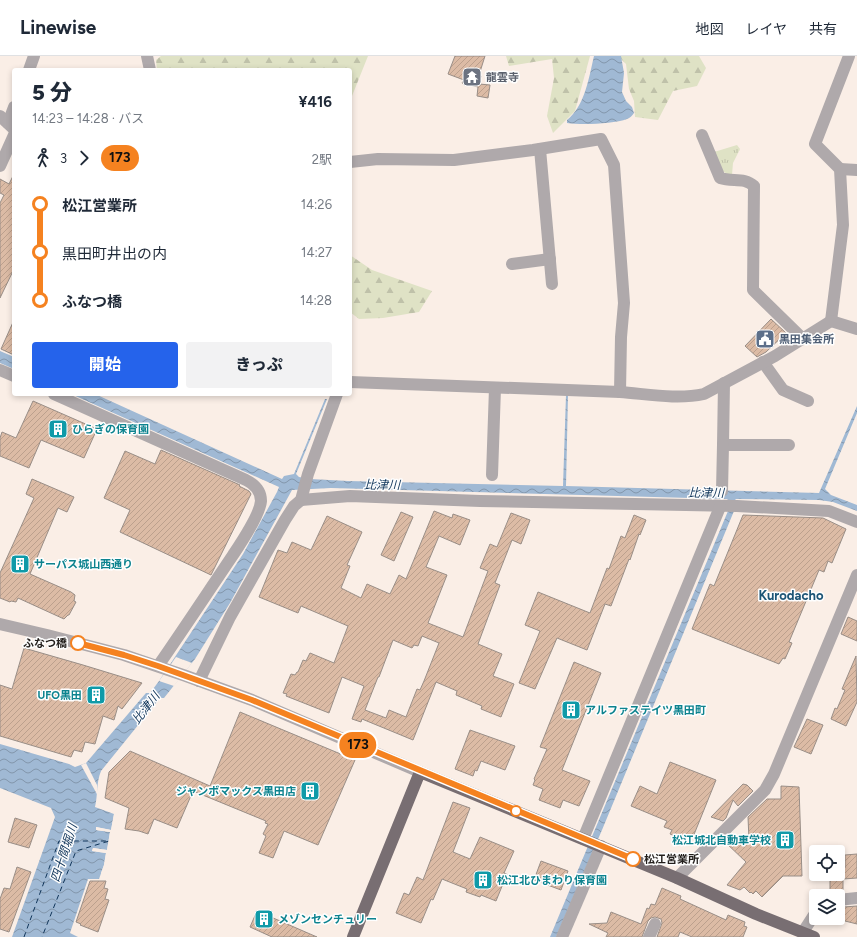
<!DOCTYPE html>
<html lang="ja">
<head>
<meta charset="utf-8">
<style>
	:root { --surface:#fff; --page:#f2f2f3; --text:#1f2937; --muted:#747a83; --line:#e0e1e3; --accent:#2563eb }
	body { margin:0; font-family:Figtree,"Noto Sans JP",sans-serif; background:var(--page); color:var(--text); height:100vh; display:flex; flex-direction:column; font-size:15px; white-space:nowrap }
	* { box-sizing:border-box; margin:0 }
	p { font-size:13px; color:var(--muted) }
	.icon { flex:none; width:22px; height:22px; fill:none; stroke:currentColor; stroke-width:2; stroke-linecap:round; stroke-linejoin:round }
	.map { position:relative; flex:1; overflow:hidden }
	.details { position:absolute; left:12px; top:12px; width:340px; height:328px; display:flex; flex-direction:column; background:var(--surface); border-radius:4px; box-shadow:0 2px 6px #0003 }
	.details>* { flex:none }
	.badge { padding:0 8px; border-radius:13px; font-size:14px; line-height:26px }
	.tools { position:absolute; left:809px; top:789px; display:grid; gap:8px }
	.tools a { display:grid; place-items:center; width:36px; height:36px; border-radius:4px; background:var(--surface); box-shadow:0 2px 6px #0003; font-size:20px }
	.map>.badge { position:absolute; translate:-50% -50%; box-shadow:0 0 0 2px #fff }
	.legs { display:flex; align-items:center; gap:6px; height:44px; padding:0 20px; font-size:13px }
	.legs p { margin-inline-start:auto }
	.summary { display:flex; align-items:center; justify-content:space-between; height:68px; padding:0 20px }
	h1 { font-size:22px; font-weight:800; line-height:30px }
	.primary-button { display:flex; gap:8px; margin-top:auto; padding:8px 20px }
	.primary-button a { flex:1; height:46px; border-radius:4px; background:var(--accent); color:#fff; font-size:16px; font-weight:800; line-height:46px; text-align:center }
	.primary-button a+a { background:var(--page); color:var(--text) }
	ul { padding:0 20px; list-style:none }
	li { display:flex; align-items:center; gap:14px; height:48px; font-size:15px }
	li i { display:grid; place-items:center; width:6px; height:100%; margin:0 5px; background:currentColor }
	li i::after { content:''; width:10px; height:10px; margin:-5px; border:3px solid; border-radius:50%; background:var(--surface) }
	li p { margin-inline-start:auto }
	li:first-child i { background:linear-gradient(#0000 50%,currentColor 0) }
	li:last-child i { background:linear-gradient(currentColor 50%,#0000 0) }
	header { display:flex; align-items:center; gap:24px; box-sizing:border-box; height:56px; padding:0 20px; background:var(--surface); border-bottom:1px solid var(--line) }
	header strong { font-size:19px }
	nav { display:flex; gap:22px; margin-inline-start:auto; font-size:14px }
	.map>svg:first-child { display:block }
</style>
</head>
<body>
<header>
<strong>Linewise</strong>
<nav><a>地図</a><a>レイヤ</a><a>共有</a></nav>
</header>
<div class="map">
<svg width="857" height="881" viewBox="0 0 857 881">
	<defs>
		<pattern id="forest-firs" width="22" height="20" patternUnits="userSpaceOnUse"><rect width="22" height="20" fill="#dfe2c5"/><path d="M5 1l3.5 6h-7zM16 11l3.5 6h-7z" fill="#bfc1a9"/></pattern>
		<pattern id="park-tufts" width="24" height="20" patternUnits="userSpaceOnUse"><rect width="24" height="20" fill="#dfe2c5"/><path d="M3 7l-1-3M5 7V3M7 7l1-3M15 17l-1-3M17 17v-4M19 17l1-3" fill="none" stroke="#bfc1a9"/></pattern>
		<pattern id="water-waves" width="16" height="10" patternUnits="userSpaceOnUse"><rect width="16" height="10" fill="#a0b9d4"/><path d="M0 5q4-4 8 0t8 0" fill="none" stroke="#8296ab"/></pattern>
		<pattern id="building-hatch" width="6" height="6" patternUnits="userSpaceOnUse"><rect width="6" height="6" fill="#dcbba5"/><path d="M-1 1l2-2M0 6l6-6M5 7l2-2" fill="none" stroke="#bca08d"/></pattern>
	</defs>
	<rect width="100%" height="100%" fill="#faeee6"/>
	<g fill="url(#forest-firs)">
		<polygon points="161,0 368,0 350,45 350,14 157,14 156,4"/>
		<polygon points="506,0 590,0 575,55 553,77 547,60 554,22 552,3 509,10"/>
		<polygon points="618,0 699,0 706,12 697,30 673,35 658,64 635,61 634,45 629,33 626,8"/>
		<polygon points="350,199 372,214 432,235 419,256 383,262 359,263 350,256"/>
	</g>
	<path fill="url(#park-tufts)" d="M737 89 740 93 733 107 732 119C719 117 718 107 714 96Z"/>
	<g fill="url(#water-waves)">
		<path d="M594 0H621L624 17 622 36 626 45 632 51 634 57C632 60 630 62 627 63 614 68 581 69 567 67V64C585 50 589 21 594 0Z"/>
		<polygon points="0,295 14,301 14,313 0,307"/>
		<path d="M71 338H95L282 423 284 420 294 418 325 343H327L296 418 299 421 310 423 348 425 563 430 566 339H568L566 430 819 437 857 350V357L825 433 831 439 857 449V455L833 446 819 444 736 443 734 445V455L602 774 556 881H550L728 455 729 445 727 443 331 432 292 434 230 547 195 603 164 642H160L101 715C96 727 98 739 95 751L114 758 111 774 96 771V774L110 776 107 794 93 792 92 795 106 797 104 809 99 823H88L70 877 78 881H12L55 761 51 752 0 732V688L69 708 75 711 86 707 146 637H150L159 625 243 498 277 436 279 431Z"/>
	</g>
	<g fill="#faeee6">
		<polygon points="176,601 192,607 174,630 159,625"/>
		<polygon points="86,707 97,729 98,740 81,709"/>
		<polygon points="114,758 115,759 109,795 106,810 103,818 101,817 104,809 106,797 92,795 93,792 107,794 110,776 96,774 96,771 111,774"/>
	</g>
	<g fill="none" stroke-linecap="round" stroke-linejoin="round">
		<polyline stroke="#10355a" stroke-width="1" stroke-dasharray="5 4" stroke-linecap="butt" points="24,881 59,785 109,785 76,795 42,881"/>
	</g>
	<g fill="url(#building-hatch)" stroke="#998e87" fill-rule="evenodd">
		<polygon points="455,0 485,0 479,19 481,20 479,28 490,29 488,42 477,40 478,31 462,27 464,24 448,18"/>
		<polygon points="14,118 14,213 0,242 0,147 4,139 0,137 0,123 9,128"/>
		<polygon points="771,263 786,277 766,296 757,301 745,290"/>
		<polygon points="14,264 14,299 1,293"/>
		<polygon points="33,345 97,373 84,402 41,384 29,412 0,400 0,382 2,376 16,382"/>
		<polygon points="161,394 240,429 239,430 249,435 251,438 211,519 120,476 130,454 104,442 125,395 155,408"/>
		<polygon points="32,423 74,441 67,456 58,452 30,518 71,536 75,539 74,545 76,546 69,559 68,559 64,563 18,542 16,546 11,545 10,546 0,542 0,517 34,442 26,438"/>
		<path d="M434 455 452 462 453 458 470 464 460 489 439 480 426 511 447 519 428 567 463 581 488 515 480 512 490 488 497 491 511 457 530 464 521 488 512 484 495 527 500 529 478 588 502 598 493 620 514 628 501 661 481 653 482 650 456 639 457 635 436 626 413 684 362 663 361 666 352 663 364 630 342 621 329 657 286 640 287 638 283 637 291 618 295 619 297 616H298L303 604 306 605 310 597 334 607 348 570 301 550 298 557 259 541 278 494 287 497 292 486 311 494 327 460 362 476 347 509 350 510 341 532 361 542 367 528 390 538 399 519 406 523ZM422 580 439 587 424 625 420 634 417 633 406 661 389 654 386 662 365 654 378 621H379L393 584 412 592 414 589 418 590Z"/>
		<polygon points="401,456 413,461 394,505 381,499"/>
		<polygon points="634,459 646,464 640,479 639,478 630,504 629,503 611,550 605,548 587,594 557,582 535,633 519,627 540,575 525,569 538,536 590,557 607,512 609,513 621,480 625,482"/>
		<polygon points="743,459 823,462 846,473 832,507 828,505 824,516 819,514 789,586 792,587 785,603 783,602 779,608 692,573 710,528 714,530"/>
		<polygon points="848,561 857,565 857,585 841,578"/>
		<polygon points="24,592 83,609 142,627 122,653 118,650 114,664 103,660 95,688 85,686 82,696 74,694 71,701 0,680 0,629 12,633"/>
		<polygon points="856,600 857,646 846,670 831,663 835,652 837,653 845,634 842,633"/>
		<polygon points="574,606 601,617 562,714 590,725 579,750 563,744 560,752 539,744 543,733 533,729 535,724 534,723 547,693 540,691"/>
		<polygon points="240,656 355,704 318,789 284,775 273,802 259,797 266,780 263,778 268,768 265,767 266,765 193,735 177,772 154,763 148,778 139,775 125,773 129,752 105,742 109,716 130,695 210,730"/>
		<polygon points="807,663 823,669 811,698 794,691"/>
		<polygon points="470,674 515,690 505,714 481,705 477,715 475,714 473,720 455,713"/>
		<polygon points="670,706 716,724 693,781 684,778 682,783 670,778 672,774 664,771 667,765 631,750 640,730 657,738"/>
		<polygon points="743,728 747,729 753,735 738,750 733,744 726,762 723,765 711,761"/>
		<polygon points="781,730 799,731 802,820 783,820 762,841 756,835 753,838 751,836 750,837 744,831 740,834 727,829 746,806 724,785 749,784 748,761 767,743 781,743"/>
		<polygon points="453,746 470,752 453,796 470,803 480,781 514,795 504,817 507,818 496,845 481,839 480,841 466,836 467,833 442,823 433,844 431,843 421,867 396,857 404,837 409,839 417,821 423,824"/>
		<polygon points="15,762 37,769 29,792 8,786"/>
		<polygon points="857,798 857,822 843,823 843,836 837,837 830,840 830,818 838,818 838,812 845,812 845,799"/>
		<polygon points="541,805 568,815 561,834 534,824"/>
		<polygon points="17,811 31,816 9,876 0,873 0,843 4,832 10,833"/>
		<polygon points="90,825 106,825 104,832 108,833 105,843 109,844 98,876 80,869 81,868 76,866"/>
		<polygon points="662,832 681,840 680,843 726,864 728,859 745,866 744,870 747,871 743,881 692,881 680,876 678,881 657,881 662,867 661,863 655,861 651,862 648,865 642,881 606,881 608,877 589,868 607,867 611,856 641,868 647,852 649,853 651,848 655,849"/>
		<polygon points="857,850 857,868 841,864 844,851"/>
		<polygon points="257,855 317,881 272,881 250,871"/>
	</g>
	<g fill="none" stroke-linecap="round" stroke-linejoin="round">
		<g stroke="#afa9ab" stroke-width="12">
			<polyline points="147,0 150,14"/>
			<polyline points="29,14 34,0"/>
			<polyline points="0,60 14,73"/>
			<polyline points="8,67 14,51"/>
			<path d="M702 79 720 122C733 126 744 121 754 130L753 234 802 282"/>
			<polyline points="540,93 552,228"/>
			<polyline points="350,106 378,103 454,104 533,94 601,83 614,109 624,247 621,281 620,336"/>
			<polyline points="0,110 14,79"/>
			<polyline points="840,113 857,114"/>
			<polyline points="512,208 550,203"/>
			<polyline points="831,265 843,169 840,113 815,88 849,0"/>
			<polyline points="763,306 783,334 808,345"/>
			<polyline points="0,314 14,320"/>
			<path d="M350 326 620 336C647 338 677 344 704 338L775 300 831 265 857 273"/>
			<polyline points="724,327 723,389 789,389"/>
			<path d="M54 338 246 424C254 428 261 435 261 445 260 459 241 487 233 499 208 536 183 574 158 610"/>
			<polyline points="492,419 495,332"/>
			<polyline points="722,435 723,389"/>
			<polyline points="301,444 350,440 480,445 737,450 829,455 857,466"/>
			<polyline points="0,568 47,579 124,599 186,620 252,644 420,716"/>
			<polyline points="199,625 230,561 285,464 294,450 301,444 308,418 337,338"/>
			<polyline points="583,783 720,451"/>
			<polyline points="677,822 765,734 774,718 857,519"/>
			<polyline points="838,844 857,842"/>
			<polyline points="803,876 816,856"/>
			<polyline points="562,881 601,790"/>
			<polyline points="649,881 655,868"/>
		</g>
		<polyline stroke="#786e72" stroke-width="12" points="353,881 420,716 677,822 756,858 814,881"/>
	</g>
	<g fill="none" stroke-linecap="round" stroke-linejoin="round">
		<defs>
			<polyline id="line-1" points="78,587 124,599 158,610 252,644 633,803"/>
		</defs>
		<use href="#line-1" stroke="#fff" stroke-width="9"/>
		<use href="#line-1" stroke="#f58220" stroke-width="6"/>
	</g>
	<defs>
		<symbol id="temple-square" viewBox="-11 -11 22 22"><rect x="-9" y="-9" width="18" height="18" rx="4" fill="#6b7280" stroke="#fefefe"/><path d="M0-6L5-2H3V0L6.5 2.5H4V6H1.5V3h-3V6H-4V2.5H-6.5L-3 0V-2H-5Z" fill="#fff"/></symbol>
		<symbol id="civic-square" viewBox="-11 -11 22 22"><rect x="-9" y="-9" width="18" height="18" rx="4" fill="#5c6f8a" stroke="#fefefe"/><path d="M-.6-6.5H3V-4.5H.6V-3L4-1V1h2V6H-6V1h2V-1L-.6-3ZM-1.2 2.5V6h2.4V2.5Z" fill="#fff"/></symbol>
		<symbol id="building-square" viewBox="-11 -11 22 22"><rect x="-9" y="-9" width="18" height="18" rx="4" fill="#0f9aa8" stroke="#fefefe"/><path d="M-4-6H4V6H1V3H-1V6H-4ZM-2.5-4.3h1.7v1.8h-1.7ZM.8-4.3h1.7v1.8H.8ZM-2.5-1h1.7V.8h-1.7ZM.8-1h1.7V.8H.8Z" fill="#fff"/></symbol>
	</defs>
	<g fill-rule="evenodd">
		<use href="#temple-square" x="461" y="10" width="22" height="22"/>
		<use href="#civic-square" x="754" y="272" width="22" height="22"/>
		<use href="#building-square" x="47" y="362" width="22" height="22"/>
		<use href="#building-square" x="9" y="497" width="22" height="22"/>
		<use href="#building-square" x="85" y="628" width="22" height="22"/>
		<use href="#building-square" x="560" y="643" width="22" height="22"/>
		<use href="#building-square" x="299" y="724" width="22" height="22"/>
		<use href="#building-square" x="774" y="773" width="22" height="22"/>
		<use href="#building-square" x="472" y="813" width="22" height="22"/>
		<use href="#building-square" x="253" y="852" width="22" height="22"/>
	</g>
	<g fill="#fff" stroke="#f58220" stroke-width="2">
		<circle cx="78" cy="587" r="7"/>
		<circle cx="516" cy="755" r="5"/>
		<circle cx="633" cy="803" r="7"/>
	</g>
	<g text-anchor="middle" dominant-baseline="central" stroke-width="3" stroke-linejoin="round" paint-order="stroke">
		<g font-size="11" font-weight="bold" fill="#5b616d" stroke="#fefefe" text-anchor="start">
			<text x="486" y="21">龍雲寺</text>
		</g>
		<g font-size="11" font-weight="bold" fill="#4e5e75" stroke="#fefefe" text-anchor="start">
			<text x="779" y="283">黒田集会所</text>
		</g>
		<g font-size="11" font-weight="bold" fill="#0d838f" stroke="#fefefe" text-anchor="start">
			<text x="72" y="373">ひらぎの保育園</text>
			<text x="34" y="508">サーパス城山西通り</text>
			<text x="82" y="639" text-anchor="end">UFO黒田</text>
			<text x="585" y="654">アルファステイツ黒田町</text>
			<text x="296" y="735" text-anchor="end">ジャンボマックス黒田店</text>
			<text x="771" y="784" text-anchor="end">松江城北自動車学校</text>
			<text x="497" y="824">松江北ひまわり保育園</text>
			<text x="278" y="863">メゾンセンチュリー</text>
		</g>
		<g font-size="11" font-weight="bold" fill="#221e1b" stroke="#fefefe" text-anchor="end">
			<text x="67" y="587">ふなつ橋</text>
			<text x="644" y="803" text-anchor="start">松江営業所</text>
		</g>
		<g font-size="12" font-style="italic" fill="#10355a" stroke="#fefefe">
			<text transform="translate(382 429) rotate(1)">比津川</text>
			<text transform="translate(706 437) rotate(1)">比津川</text>
			<text transform="translate(146 652) rotate(-52)">比津川</text>
			<text transform="translate(64 797) rotate(-72)">四十間堀川</text>
		</g>
		<g font-size="13" font-weight="bold" fill="#1d5576" stroke="#fefefe">
			<text x="791" y="539">Kurodacho</text>
		</g>
	</g>
</svg>
<div class="tools">
<a><svg class="icon" aria-label="locate" viewBox="0 0 24 24"><circle cx="12" cy="12" r="6"/><path d="M12 2v4M12 18v4M2 12h4M18 12h4"/></svg></a>
<a><svg class="icon" aria-label="layers" viewBox="0 0 24 24"><path d="M12 4l9 5-9 5-9-5zM3 14l9 5 9-5"/></svg></a>
</div>
<b class="badge" style="left:358px;top:689px;background:#f58220;color:#111">173</b>
<section class="details">
<div class="summary"><div><h1>5 分</h1><p>14:23 – 14:28 · バス</p></div><b>¥416</b></div>
<div class="legs"><svg class="icon" aria-label="walk" viewBox="0 0 24 24"><circle cx="13" cy="4" r="2"/><path d="M13 8l-2 6 4 7M11 14l-3 7M7 12l3-4h3l4 4"/></svg>3<svg class="icon" aria-label="forward" viewBox="0 0 24 24"><path d="M9 5l7 7-7 7"/></svg><b class="badge" style="background:#f58220;color:#111">173</b><p>2駅</p></div>
<ul>
<li><i style="color:#f58220"></i><b>松江営業所</b><p>14:26</p></li>
<li><i style="color:#f58220"></i><span>黒田町井出の内</span><p>14:27</p></li>
<li><i style="color:#f58220"></i><b>ふなつ橋</b><p>14:28</p></li>
</ul>
<div class="primary-button"><a>開始</a><a>きっぷ</a></div>
</section>
</div>
</body>
</html>
